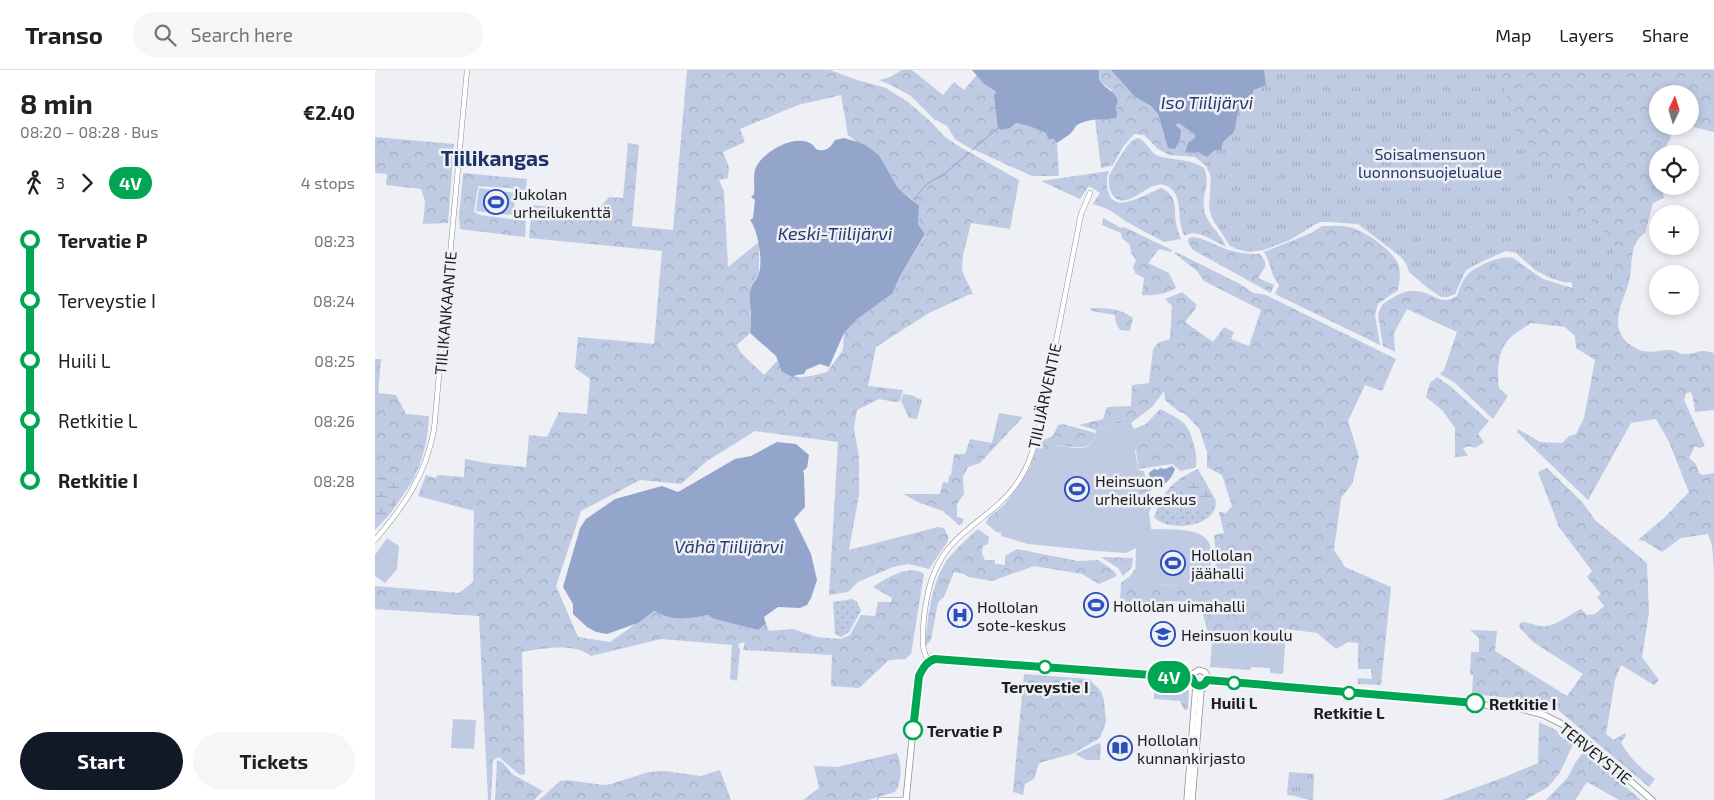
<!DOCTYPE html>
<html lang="en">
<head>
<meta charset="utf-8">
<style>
	:root { --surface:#fff; --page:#f6f6f6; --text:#202124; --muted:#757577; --line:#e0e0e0; --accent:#111827 }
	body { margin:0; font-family:"Exo 2",sans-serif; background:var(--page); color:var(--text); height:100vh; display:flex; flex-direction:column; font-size:19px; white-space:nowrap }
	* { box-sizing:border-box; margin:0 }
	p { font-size:16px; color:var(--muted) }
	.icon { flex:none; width:28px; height:28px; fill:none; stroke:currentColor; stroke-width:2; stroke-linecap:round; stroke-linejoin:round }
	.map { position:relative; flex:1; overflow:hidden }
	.panel { display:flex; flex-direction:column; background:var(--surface); width:375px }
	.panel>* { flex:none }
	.badge { padding:0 10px; border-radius:16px; font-size:18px; line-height:32px }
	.needle { width:32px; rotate:4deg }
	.controls { position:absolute; left:1274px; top:15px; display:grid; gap:10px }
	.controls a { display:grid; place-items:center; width:50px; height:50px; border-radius:50%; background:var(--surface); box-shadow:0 2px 8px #0003; font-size:25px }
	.map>.badge { position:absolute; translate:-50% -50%; box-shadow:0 0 0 2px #fff }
	.legs { display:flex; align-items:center; gap:8px; height:55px; padding:0 20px; font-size:16px }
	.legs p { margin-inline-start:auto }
	.overview { display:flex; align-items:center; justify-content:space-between; height:85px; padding:0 20px }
	h1 { font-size:28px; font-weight:700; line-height:38px }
	.button { display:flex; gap:10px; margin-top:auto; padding:10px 20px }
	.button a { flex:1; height:58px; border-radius:30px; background:var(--accent); color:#fff; font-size:20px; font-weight:700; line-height:58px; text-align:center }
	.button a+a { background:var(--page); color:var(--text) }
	ul { padding:0 20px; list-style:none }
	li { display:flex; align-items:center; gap:18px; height:60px; font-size:19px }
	li i { display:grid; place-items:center; width:8px; height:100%; margin:0 6px; background:currentColor }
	li i::after { content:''; width:12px; height:12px; margin:-6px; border:4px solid; border-radius:50%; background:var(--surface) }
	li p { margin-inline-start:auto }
	li:first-child i { background:linear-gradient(#0000 50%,currentColor 0) }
	li:last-child i { background:linear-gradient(currentColor 50%,#0000 0) }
	header { display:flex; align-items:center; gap:30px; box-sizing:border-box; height:70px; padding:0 25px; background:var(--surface); border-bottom:1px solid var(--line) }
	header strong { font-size:24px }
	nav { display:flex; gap:28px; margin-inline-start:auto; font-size:18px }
	.search { width:350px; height:45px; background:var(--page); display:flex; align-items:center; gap:12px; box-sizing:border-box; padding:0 18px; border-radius:28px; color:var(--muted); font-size:19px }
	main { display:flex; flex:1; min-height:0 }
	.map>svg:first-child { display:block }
</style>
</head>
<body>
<header>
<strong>Transo</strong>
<div class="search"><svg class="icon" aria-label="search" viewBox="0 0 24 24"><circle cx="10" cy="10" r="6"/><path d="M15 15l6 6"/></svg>Search here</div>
<nav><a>Map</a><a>Layers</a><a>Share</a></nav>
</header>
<main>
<section class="panel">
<div class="overview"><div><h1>8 min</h1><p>08:20 – 08:28 · Bus</p></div><b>€2.40</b></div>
<div class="legs"><svg class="icon" aria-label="walk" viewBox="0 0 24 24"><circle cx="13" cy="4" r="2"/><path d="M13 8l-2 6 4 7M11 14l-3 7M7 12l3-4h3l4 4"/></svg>3<svg class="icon" aria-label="forward" viewBox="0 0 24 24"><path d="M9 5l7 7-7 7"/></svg><b class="badge" style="background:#00a651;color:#fff">4V</b><p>4 stops</p></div>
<ul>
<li><i style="color:#00a651"></i><b>Tervatie P</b><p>08:23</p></li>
<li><i style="color:#00a651"></i><span>Terveystie I</span><p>08:24</p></li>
<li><i style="color:#00a651"></i><span>Huili L</span><p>08:25</p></li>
<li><i style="color:#00a651"></i><span>Retkitie L</span><p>08:26</p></li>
<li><i style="color:#00a651"></i><b>Retkitie I</b><p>08:28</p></li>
</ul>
<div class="button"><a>Start</a><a>Tickets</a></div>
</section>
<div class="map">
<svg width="1339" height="730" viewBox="0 0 1339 730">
	<defs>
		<pattern id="grass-dots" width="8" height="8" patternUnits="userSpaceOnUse" patternTransform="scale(1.25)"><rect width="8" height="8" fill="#bfcae3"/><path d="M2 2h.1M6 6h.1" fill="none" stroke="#a4adc2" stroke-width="1.8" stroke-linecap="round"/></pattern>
		<pattern id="forest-crowns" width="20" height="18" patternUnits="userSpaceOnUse" patternTransform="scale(1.25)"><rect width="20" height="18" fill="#bfcae3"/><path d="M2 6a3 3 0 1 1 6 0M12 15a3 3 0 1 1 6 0" fill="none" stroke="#a4adc2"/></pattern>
		<pattern id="wetland-marsh" width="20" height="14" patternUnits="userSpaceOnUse" patternTransform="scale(1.25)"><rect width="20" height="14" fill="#bfcae3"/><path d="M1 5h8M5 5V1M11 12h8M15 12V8" fill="none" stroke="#a4adc2"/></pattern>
		<pattern id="park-tufts" width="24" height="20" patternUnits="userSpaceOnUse" patternTransform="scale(1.25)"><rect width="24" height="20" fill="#bfcae3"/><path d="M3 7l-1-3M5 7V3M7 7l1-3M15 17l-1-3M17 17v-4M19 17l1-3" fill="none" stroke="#a4adc2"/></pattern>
	</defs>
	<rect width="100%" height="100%" fill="#eef0f5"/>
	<g fill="url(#grass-dots)">
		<path d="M841 431C842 459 791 462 779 447L785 432 795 440 801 443 825 438 835 440Z"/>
		<polygon points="477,529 482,532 486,541 474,562 466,567 460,564 458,532"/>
		<path d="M903 558 911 559 910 575 868 571C882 569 893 570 903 558Z"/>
	</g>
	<g fill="url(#forest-crowns)" fill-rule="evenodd">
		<path d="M312 0H455L482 10 511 18 533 32 555 51 569 66 585 77 644 110 635 159 596 153 588 185 587 201 598 224 593 225 554 243 501 277 493 316 528 320 525 331 520 332 504 329 482 340 479 358 484 388V425L474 480 563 457 569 458 573 466V471L554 499 534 494 518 497 483 512 473 522 454 525 463 372 380 361 332 391 306 414 265 410 206 441 181 516 203 567 235 572 279 541C300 552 312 549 333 545L339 549 383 560 391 554 394 561 418 559 442 567 466 569 475 565 486 545 500 546 503 532H516L517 528 498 517C510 509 535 493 549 504L536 584 530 589 514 590 484 618 456 616 457 585 368 580 370 572 363 574 365 580 362 611 355 609 357 575 286 569 216 586C198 572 168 579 147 582L150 704 145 705 124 687 118 690 116 730H113L104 546 0 539V516L84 523 98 512 99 441 43 426 51 405 60 408 63 405 89 407 90 389 111 393 151 397 154 365 172 367 184 342 212 344 215 309 200 298 203 267 279 274 287 181 154 168 157 135 222 141 234 127 248 128 253 73 264 75 257 156 298 160ZM466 25 473 65 482 72 489 74 504 85 523 118 538 130 544 138 543 154 550 164 549 167 524 208 518 223 481 250 469 263 468 280 452 302C434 306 425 311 407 302L405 294 402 291 389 305 366 283 362 275 375 263 377 254 375 242 376 237 375 218 384 203V172L353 197 349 121 344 110 353 108 354 97 348 82 370 72 365 59 423 35Z"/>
		<polygon points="527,0 537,0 568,25 579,12 589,20 602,5 609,14 621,23 635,58 641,53 654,56 671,63 673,69 677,69 682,73 684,106 657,106 591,76 580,69 572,56 559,49 536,26 516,15 504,10 515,7"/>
		<path d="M724 0H736L760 27 776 36 783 44 789 65 804 52 820 65 821 68 810 83 840 80 1109 162 1189 206 1192 213 1175 208 1160 200 1141 183 1131 181 1096 196 1090 202 1080 224 1072 227 1065 226 1054 219 1034 202 1031 193 1026 187 983 154 955 152H944L915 170 889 180 874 182 861 179 853 173 837 148 834 137 836 106 831 96 820 87 794 85 783 79 769 65 759 64 748 77 738 95 726 98 720 49 740 38 736 19C726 14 725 10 724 0Z"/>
		<path d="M1102 0H1339V62L1315 56V24H1282V56H1296C1299 72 1286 82 1276 90V95H1282V116H1287L1289 128 1278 133 1270 163C1252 175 1259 197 1253 215 1246 236 1234 258 1254 274 1259 277 1263 280 1268 281 1276 283 1286 280 1295 280 1300 280 1304 284 1310 284 1324 284 1321 278 1339 283V340L1320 342 1318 328 1316 322 1311 323 1309 330 1330 376 1325 378 1320 376 1314 388 1321 394 1324 403 1328 405 1339 403V500L1337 475 1333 464 1306 468 1287 482 1269 471 1263 470 1289 448 1314 422 1294 372 1281 349 1256 353 1213 430 1142 362 1143 359 1165 372 1187 373 1194 366 1201 364 1209 348 1220 290 1201 278 1200 266 1190 257 1156 253C1149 258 1141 262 1135 268 1122 280 1122 302 1124 318L1133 326 1118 349 1079 312 1065 304 1069 300 1082 262 1032 239 1019 263 1020 282 1008 276 1003 244 1007 235C1016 228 1028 220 1040 221 1058 221 1064 237 1082 226 1085 218 1087 210 1093 204 1101 196 1128 184 1138 188L1168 209 1197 218V214L1210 195Z"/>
		<polygon points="0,67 79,74 73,153 48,154 50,131 46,119 11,115 12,104 0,103"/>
		<path d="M763 68C772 71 774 82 783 86 800 91 813 88 829 98 836 115 827 123 829 137 830 153 845 162 851 176 838 172 822 157 810 166 800 151 810 128 794 117 777 106 761 134 744 130 735 127 733 114 734 107 735 102 750 78 754 74 756 71 760 69 763 68Z"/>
		<path d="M734 101C731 109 731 116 734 124 741 145 775 121 787 118 803 127 799 138 801 153 802 159 804 164 806 169L789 172 752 152 733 139 718 134 725 123 714 116 705 129 666 111Z"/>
		<polygon points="88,103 152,109 150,123 135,118 103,116 99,142 105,145 151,151 150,167 85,159 84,148"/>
		<path d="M728 148 746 158 749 157 797 180 796 182 784 179 773 193 794 203 801 218C790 224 780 226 767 225L769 208 760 203 758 197 761 190 756 183 755 175 747 168 746 163 727 155Z"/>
		<path d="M947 156C956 156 965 155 974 157 989 160 1020 181 1024 197 1026 205 1024 212 1023 220L1003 234 1000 245 1005 275 900 224 904 215C894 203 897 194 889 182L936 163Z"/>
		<path d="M817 167C828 168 836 173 846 177 859 183 872 184 885 184L890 191V197L883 208 899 215 896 223 818 180 813 172V169Z"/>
		<path d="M801 182 865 214 878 223 891 225 1021 289 1007 321 990 315 973 351 984 387 977 414 966 428 959 480 970 497 1016 517 1006 615 983 614V608L997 609 996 599H983V573L973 572 961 579 942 563 904 558C899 564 894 567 887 569 876 573 844 574 834 568L825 532 790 531 789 536 745 531 746 513 755 506 761 498 760 511 762 512 804 516 823 512 842 493 839 465 849 463 844 442 851 443 857 436 847 405 832 397V382L824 358 810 344 803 341 790 330 789 321 777 337 756 353 738 354 721 360 704 355 728 349 732 337 756 336 757 315 774 313 778 279 783 273 795 269 797 236 790 229 807 222 821 234V238L810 252 838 272 849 257 859 262 856 269 874 276 886 240 829 211 822 201 799 183Z"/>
		<path d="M715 238C731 238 745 238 758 248L755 261 745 260 741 253 740 245 717 241Z"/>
		<path d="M0 289H6L3 323 21 325 31 344 54 346C53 371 48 390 37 412L34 409 15 408 6 406 0 409Z"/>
		<polygon points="1062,307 1075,316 1114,351 1103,364 1109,372 1100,378 1095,376 1088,378 1093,386 1080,387 1080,358 1067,340 1051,327 1055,313"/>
		<path d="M785 339C804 349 813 351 818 372 821 381 822 388 821 397L806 401 797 394 763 399 759 359 771 354Z"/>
		<polygon points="624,343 648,347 605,393 593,397 588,407 589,424 582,434 582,447 589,449 587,454 584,455 568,441 545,433 528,424 565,424 568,412 573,413 574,406 576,405 579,384 590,384 595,369 617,373"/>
		<path d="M688 354 720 363C718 385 694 375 679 375L671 382 660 398 655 397 664 372 678 366 683 355Z"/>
		<path d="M1172 398 1208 433 1220 450 1272 493 1274 543 1267 587 1284 610 1279 615 1246 595 1240 610 1231 664 1239 670 1250 663 1251 666 1246 672C1253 687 1267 699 1280 709L1274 717 1183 640 1146 629 1097 624 1098 605H1095L1096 582H1104V568L1095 560 1122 561 1120 581 1192 626 1208 604 1158 572 1144 557 1146 552C1153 552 1159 555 1165 556 1178 559 1195 544 1206 539L1212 545 1220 544 1229 536 1222 527 1226 524 1212 507 1217 501 1184 457 1163 402Z"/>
		<path d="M769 411H775L781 417 775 421 774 428 777 435 774 443 771 441C771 430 762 424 762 412Z"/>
		<polygon points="629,435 627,463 621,462 611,453 613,448"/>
		<path d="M603 459 614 467 613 474 608 476 607 484 610 490H620V494L630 495V486L642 479 703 491 723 490 739 501 742 506 724 514 707 504 659 496 617 511 593 507 589 504 579 502 569 527 563 532 556 570 550 577C553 547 556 507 577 484 585 475 594 467 603 459Z"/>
		<polygon points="726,487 758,488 757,497 748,506 743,498"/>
		<polygon points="649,604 714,609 726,621 729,630 731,652 725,668 697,684 664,693 659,709 650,714 648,725 638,722"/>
		<polygon points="779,614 808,617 814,621 813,639 809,640 805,631 779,629"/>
		<polygon points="1164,652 1181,660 1185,666 1198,675 1184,704 1173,717 1150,730 1067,730 1132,706 1163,693"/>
		<polygon points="1209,681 1266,730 1244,730 1212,712 1200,730 1171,730 1193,707 1200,693"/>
		<path d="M522 683C527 693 527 713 520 722L493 730H428L444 718 439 696 462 697Z"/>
		<polygon points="122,690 127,692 137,704 168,721 159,730 120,730"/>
		<polygon points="345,700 356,730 164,730 185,711 192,710 228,715 236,714 274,702 290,701 326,706"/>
	</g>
	<g fill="url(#wetland-marsh)">
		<path d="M823 399 841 431 835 440 825 438 801 443 795 440 785 432C793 415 807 406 823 399Z"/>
		<polygon points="6,406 15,408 34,409 37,412 15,444 0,460 0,409"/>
	</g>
	<g fill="url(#park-tufts)">
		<polygon points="888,0 1128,0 1127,6 1135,45 1146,70 1159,79 1204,144 1227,157 1242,190 1238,208 1231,221 1214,215 1185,211 1162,201 1142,182 1129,180 1091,200 1081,219 1073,227 1066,227 1040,207 1026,186 984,154 950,150 888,178 870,181 855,176 836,145 836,110 832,85 860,61 857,60 862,51 864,39 876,26 875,25 880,20"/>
		<polygon points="528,324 536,325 547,330 542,349 534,348 526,331"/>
		<polygon points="724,673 726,675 725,690 711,690 700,684"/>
		<path d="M914 702 939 704 938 730C928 730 922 725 912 725Z"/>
	</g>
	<g fill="#bfcae3">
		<polygon points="104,118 141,123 138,145 101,141"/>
		<path d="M756 353 759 359 760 371 764 375 760 381 763 400 769 401 771 410H763L762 407V417L775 439 772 441 774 443 776 459C791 460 829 456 835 475 837 482 836 492 836 499L823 513 805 516 760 512 761 478 751 483 723 481 653 474 626 466 629 435 647 411 655 397 660 398 663 389 679 375C690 375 709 384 717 372 720 369 720 364 721 360L738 354Z"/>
		<polygon points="12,468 24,476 22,499 10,513 0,506 0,485"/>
		<polygon points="837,571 868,571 910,575 908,604 895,603 895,598 876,597 875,600 835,597"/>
		<polygon points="78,649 101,650 99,679 76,678"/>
	</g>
	<g fill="#94a5cc">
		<path d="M597 0H724C724 4 724 9 726 12 732 21 749 25 740 38L742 43 741 48C729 50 717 48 706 53 700 55 699 60 695 64 691 67 686 70 682 73L678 69H673L671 63 654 56 641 53 635 58 626 60 623 58 619 26 621 22 609 14Z"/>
		<polygon points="736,0 889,0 891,15 879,20 874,31 864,40 859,62 848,72 846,80 840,80 832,87 823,82 810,83 813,73 820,68 820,65 804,53 800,55 806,60 805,69 800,79 793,78 783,44 776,36 760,27"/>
		<path d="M469 68 489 74 504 85 523 118 544 136 543 154 550 164 524 208 518 223 481 250 469 263 454 297 445 294 431 300 429 304 421 305 418 307 407 302 401 286 375 263C378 249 374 235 375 221 376 214 382 210 384 203 388 191 383 160 375 150L378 148 380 130 376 127 379 124C380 117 378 107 380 100 385 81 429 58 441 79 450 83 456 77 460 70Z"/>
		<path d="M402 372 421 374 434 385 432 398 428 401 429 404 430 437 419 449 436 484 442 510 436 528 432 535 425 538 403 537 389 547 391 554 383 560 339 549 333 545C311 549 300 552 279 541L263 553 232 564 221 562 212 557 198 544V534L188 517 205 458 211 449 240 429 287 416 303 422 360 389 376 386Z"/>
		<path d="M797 396 800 399C797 408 791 414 783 418L775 411 774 403 779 399 783 400 785 398 790 399Z"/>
	</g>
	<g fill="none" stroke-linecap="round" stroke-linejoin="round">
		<g stroke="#94a5cc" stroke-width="1">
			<polyline points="597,80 623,58"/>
			<polyline points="538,130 552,114 569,104 594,83"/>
		</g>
		<defs>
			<g id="minor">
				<path d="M0 470C30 435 50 406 59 360L92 0"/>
				<path d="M554 592C545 578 548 563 549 547 552 522 557 499 573 479 592 455 622 441 640 416 655 396 661 372 666 348L706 144 715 123"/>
				<polyline points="505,730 531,730"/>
			</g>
			<g id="major">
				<polyline points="817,608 819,603 824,600 830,602 833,608 826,621 817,730"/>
				<polyline points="832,610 1143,638 1169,645 1195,658 1277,730"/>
				<path d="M531 730 543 609C547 595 555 589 569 589L777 606 817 608"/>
				<polyline points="812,730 821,615"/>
			</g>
		</defs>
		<use href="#minor" stroke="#8c8e92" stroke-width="5.5"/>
		<use href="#major" stroke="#8c8e92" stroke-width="7"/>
		<use href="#minor" stroke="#fff" stroke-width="4.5"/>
		<use href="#major" stroke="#fff" stroke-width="5.5"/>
	</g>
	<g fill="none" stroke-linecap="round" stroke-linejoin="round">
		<defs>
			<path id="line-1" d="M538 660 544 606C548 598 552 591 560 589L817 608 820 614C824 617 830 616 832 610L1100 633"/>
		</defs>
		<use href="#line-1" stroke="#fff" stroke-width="11"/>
		<use href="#line-1" stroke="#00a651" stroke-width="8"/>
	</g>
	<defs>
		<symbol id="stadium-ring" viewBox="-11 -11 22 22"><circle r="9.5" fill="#eef0f5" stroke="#2d4ebe" stroke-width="1.5"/><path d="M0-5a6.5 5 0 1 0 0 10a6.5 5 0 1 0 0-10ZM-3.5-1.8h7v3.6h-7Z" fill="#2d4ebe"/></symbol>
		<symbol id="hospital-ring" viewBox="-11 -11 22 22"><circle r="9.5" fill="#eef0f5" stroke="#2d4ebe" stroke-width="1.5"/><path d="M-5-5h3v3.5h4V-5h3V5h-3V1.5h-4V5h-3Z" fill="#2d4ebe"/></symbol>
		<symbol id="school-ring" viewBox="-11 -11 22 22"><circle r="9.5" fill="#eef0f5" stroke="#2d4ebe" stroke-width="1.5"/><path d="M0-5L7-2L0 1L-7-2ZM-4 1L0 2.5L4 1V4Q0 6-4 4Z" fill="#2d4ebe"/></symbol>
		<symbol id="library-ring" viewBox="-11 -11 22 22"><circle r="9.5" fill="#eef0f5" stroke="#2d4ebe" stroke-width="1.5"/><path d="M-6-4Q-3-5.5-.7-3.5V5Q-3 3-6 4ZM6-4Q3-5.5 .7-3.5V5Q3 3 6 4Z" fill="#2d4ebe"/></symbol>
	</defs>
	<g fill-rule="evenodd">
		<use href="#stadium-ring" x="107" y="118" width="28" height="28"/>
		<use href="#stadium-ring" x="688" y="405" width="28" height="28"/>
		<use href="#stadium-ring" x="784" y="479" width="28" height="28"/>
		<use href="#stadium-ring" x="707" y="521" width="28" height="28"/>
		<use href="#hospital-ring" x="571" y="531" width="28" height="28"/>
		<use href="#school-ring" x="774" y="550" width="28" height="28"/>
		<use href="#library-ring" x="731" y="664" width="28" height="28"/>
	</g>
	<g fill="#fff" stroke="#00a651" stroke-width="2.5">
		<circle cx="670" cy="597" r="6"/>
		<circle cx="859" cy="613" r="6"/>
		<circle cx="974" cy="623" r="6"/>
		<circle cx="1100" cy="633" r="9"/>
		<circle cx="538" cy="660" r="9"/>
	</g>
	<g text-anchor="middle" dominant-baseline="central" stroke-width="5" stroke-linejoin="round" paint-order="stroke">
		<g font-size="16" fill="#25376a" stroke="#eef0f5">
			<text x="1055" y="83">Soisalmensuon<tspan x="1055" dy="18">luonnonsuojelualue</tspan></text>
		</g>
		<g font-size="16" fill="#1d1d1f" stroke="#eef0f5" text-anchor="start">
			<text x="138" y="123">Jukolan<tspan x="138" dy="18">urheilukenttä</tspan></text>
			<text x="720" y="410">Heinsuon<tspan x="720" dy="18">urheilukeskus</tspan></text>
			<text x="816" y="484">Hollolan<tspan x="816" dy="18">jäähalli</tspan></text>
			<text x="738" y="535">Hollolan uimahalli</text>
			<text x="602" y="536">Hollolan<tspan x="602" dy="18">sote-keskus</tspan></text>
			<text x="806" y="564">Heinsuon koulu</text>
			<text x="762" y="669">Hollolan<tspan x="762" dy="18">kunnankirjasto</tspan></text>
		</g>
		<g font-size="16" fill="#1d1d1f" stroke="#eef0f5">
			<text transform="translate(70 243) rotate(-85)">TIILIKANKAANTIE</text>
			<text transform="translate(669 326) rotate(-78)">TIILIJÄRVENTIE</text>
			<text transform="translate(1221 683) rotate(39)">TERVEYSTIE</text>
		</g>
		<g font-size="16" font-weight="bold" fill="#1d1d1f" stroke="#eef0f5">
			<text x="670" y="616">Terveystie I</text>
			<text x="859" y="632">Huili L</text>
			<text x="1114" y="633" text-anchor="start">Retkitie I</text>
			<text x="974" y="642">Retkitie L</text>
			<text x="552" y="660" text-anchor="start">Tervatie P</text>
		</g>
		<g font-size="18" font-style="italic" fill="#283a6d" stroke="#eef0f5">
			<text x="832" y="32">Iso Tiilijärvi</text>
			<text x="460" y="163">Keski-Tiilijärvi</text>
			<text x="354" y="476">Vähä Tiilijärvi</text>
		</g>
		<g font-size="21" font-weight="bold" fill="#1e3168" stroke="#eef0f5">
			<text x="120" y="87">Tiilikangas</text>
		</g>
	</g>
</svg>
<div class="controls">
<a><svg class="needle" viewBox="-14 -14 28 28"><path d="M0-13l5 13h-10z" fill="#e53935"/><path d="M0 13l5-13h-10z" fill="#757577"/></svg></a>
<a><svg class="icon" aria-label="locate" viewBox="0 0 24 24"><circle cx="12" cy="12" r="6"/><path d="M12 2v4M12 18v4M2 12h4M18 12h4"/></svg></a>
<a>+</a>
<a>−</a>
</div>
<b class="badge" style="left:794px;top:607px;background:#00a651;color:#fff">4V</b>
</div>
</main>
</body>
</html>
